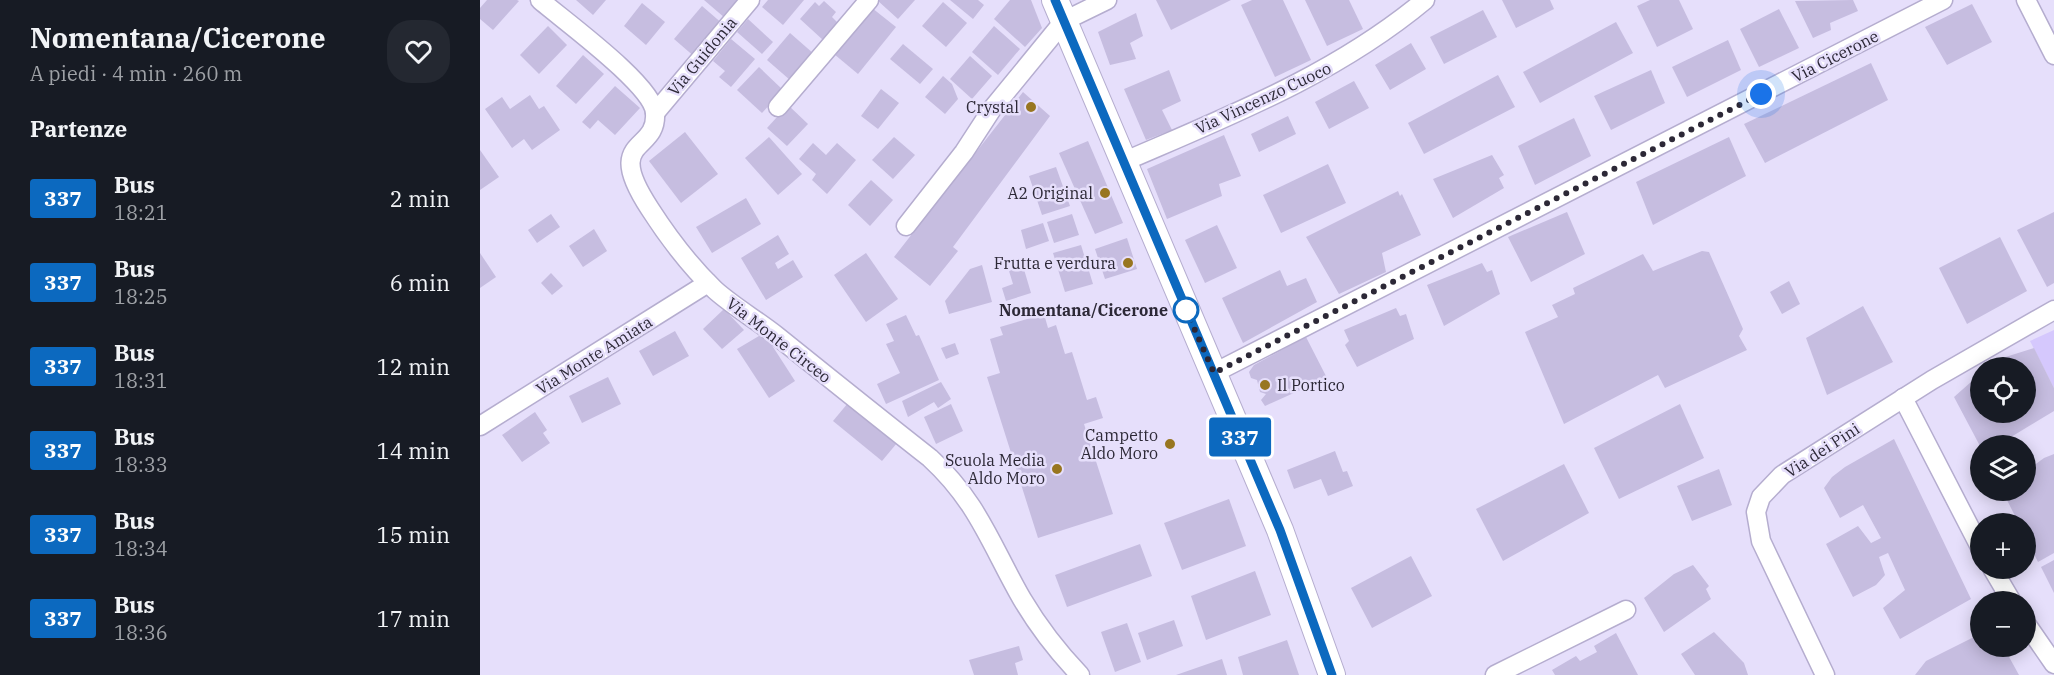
<!DOCTYPE html>
<html lang="it">
<head>
<meta charset="utf-8">
<style>
	:root { --surface:#171b24; --page:#242831; --text:#f1f3f6; --muted:#9ea1a6 }
	body { margin:0; font-family:"IBM Plex Serif",serif; background:var(--page); color:var(--text); height:100vh; display:flex; flex-direction:column; font-size:22px; white-space:nowrap }
	* { box-sizing:border-box; margin:0 }
	p { font-size:20px; color:var(--muted) }
	.icon { flex:none; width:33px; height:33px; fill:none; stroke:currentColor; stroke-width:2; stroke-linecap:round; stroke-linejoin:round }
	.map { position:relative; flex:1; overflow:hidden }
	.sheet { display:flex; flex-direction:column; background:var(--surface); width:480px }
	.sheet>* { flex:none }
	.badge { padding:0 12px; border-radius:4px; font-size:21px; line-height:39px }
	.buttons { position:absolute; left:1490px; top:357px; display:grid; gap:12px }
	.buttons a { display:grid; place-items:center; width:66px; height:66px; border-radius:50%; background:var(--surface); box-shadow:0 3px 15px #0003; font-size:30px }
	.you { position:absolute; width:30px; height:30px; margin:-15px; border:4px solid #fff; border-radius:50%; background:#1a73e8; box-shadow:0 0 0 9px #1a73e833 }
	.map>.badge { position:absolute; translate:-50% -50%; box-shadow:0 0 0 3px #fff }
	h2 { padding:0 30px; font-size:22px; line-height:54px }
	.round { display:grid; place-items:center; flex:none; width:63px; height:63px; border-radius:24px; background:var(--page) }
	.summary { display:flex; align-items:center; justify-content:space-between; height:102px; padding:0 30px }
	h1 { font-size:28px; font-weight:800; line-height:45px }
	ul { padding:0; list-style:none }
	li { display:flex; align-items:center; gap:18px; height:84px; padding:0 30px }
	li div { flex:1 }
	li b { display:block; font-size:22px }
	li em { font-style:normal }
	li .badge { min-width:66px; font-weight:700; text-align:center }
	main { display:flex; flex:1; min-height:0 }
	.map>svg:first-child { display:block }
</style>
</head>
<body>
<main>
<section class="sheet">
<div class="summary"><div><h1>Nomentana/Cicerone</h1><p>A piedi · 4 min · 260 m</p></div><a class="round"><svg class="icon" aria-label="heart" viewBox="0 0 24 24"><path d="M12 20l-8-8c-3-5 5-10 8-4 3-6 11-1 8 4z"/></svg></a></div>
<h2>Partenze</h2>
<ul>
<li><span class="badge" style="background:#0c69bf;color:#fff">337</span><div><b>Bus</b><p>18:21</p></div><em>2 min</em></li>
<li><span class="badge" style="background:#0c69bf;color:#fff">337</span><div><b>Bus</b><p>18:25</p></div><em>6 min</em></li>
<li><span class="badge" style="background:#0c69bf;color:#fff">337</span><div><b>Bus</b><p>18:31</p></div><em>12 min</em></li>
<li><span class="badge" style="background:#0c69bf;color:#fff">337</span><div><b>Bus</b><p>18:33</p></div><em>14 min</em></li>
<li><span class="badge" style="background:#0c69bf;color:#fff">337</span><div><b>Bus</b><p>18:34</p></div><em>15 min</em></li>
<li><span class="badge" style="background:#0c69bf;color:#fff">337</span><div><b>Bus</b><p>18:36</p></div><em>17 min</em></li>
</ul>
</section>
<div class="map">
<svg width="1574" height="675" viewBox="0 0 1574 675">
	<rect width="100%" height="100%" fill="#e6dffb"/>
	<polygon fill="#d5c8fd" points="1574,330 1574,388 1550,341"/>
	<g fill="#c6bde0">
		<polygon points="7,0 37,0 39,1 13,30 0,19 0,8"/>
		<polygon points="96,0 126,0 113,15"/>
		<polygon points="224,0 261,0 245,18"/>
		<polygon points="288,0 324,0 303,25 282,7"/>
		<polygon points="397,0 435,0 418,19"/>
		<polygon points="470,0 498,0 504,5 493,19"/>
		<polygon points="530,0 551,0 562,28 545,47 514,19"/>
		<polygon points="676,0 751,0 691,30"/>
		<polygon points="772,0 803,0 831,60 795,77 761,5"/>
		<polygon points="825,0 869,0 883,29 847,46"/>
		<polygon points="1022,0 1070,0 1074,9 1036,28"/>
		<polygon points="1170,0 1199,0 1213,29 1177,47 1157,6"/>
		<polygon points="1373,0 1378,11 1350,23 1351,30 1333,38 1315,1"/>
		<polygon points="344,1 356,12 352,17 358,23 343,40 320,19 335,2 339,6"/>
		<polygon points="463,2 487,23 466,47 442,26"/>
		<polygon points="162,3 185,22 166,45 144,26"/>
		<polygon points="1492,4 1512,42 1467,65 1445,27"/>
		<polygon points="222,6 244,25 216,58 194,39"/>
		<polygon points="392,8 416,27 378,74 354,54"/>
		<polygon points="1299,9 1319,48 1279,67 1260,29"/>
		<polygon points="1003,10 1017,37 964,64 950,37"/>
		<polygon points="656,13 663,36 650,43 656,59 630,65 618,32"/>
		<polygon points="268,19 293,42 282,54 257,32"/>
		<polygon points="1136,22 1153,53 1060,103 1043,72"/>
		<polygon points="68,26 87,45 59,74 40,55"/>
		<polygon points="514,26 540,49 518,75 492,52"/>
		<polygon points="310,33 334,54 310,80 287,60"/>
		<polygon points="251,39 275,59 251,87 239,77 245,71 233,61"/>
		<polygon points="1248,40 1261,70 1207,97 1192,67"/>
		<polygon points="931,43 946,69 910,90 895,65"/>
		<polygon points="423,44 453,69 440,84 410,59"/>
		<polygon points="103,55 124,74 96,104 76,86"/>
		<polygon points="490,56 512,76 492,99 470,79"/>
		<polygon points="1391,63 1408,100 1285,163 1264,124"/>
		<polygon points="279,67 303,90 282,113 257,90"/>
		<polygon points="689,70 701,101 682,110 692,130 666,140 644,89"/>
		<polygon points="1171,70 1185,103 1131,130 1114,96"/>
		<polygon points="1018,75 1035,107 944,154 928,123"/>
		<polygon points="463,76 472,84 478,99 465,114 445,97"/>
		<polygon points="874,81 889,108 849,129 835,102"/>
		<polygon points="135,86 160,108 135,135 118,120 110,129 102,122"/>
		<polygon points="401,89 419,103 398,129 381,116"/>
		<polygon points="543,92 570,116 473,247 478,251 450,286 414,257"/>
		<polygon points="50,95 59,109 64,106 80,130 52,150 44,139 32,148 5,109 22,97 30,109"/>
		<polygon points="308,105 328,124 307,146 287,128"/>
		<polygon points="808,116 816,134 779,152 771,134"/>
		<polygon points="1094,118 1111,156 1055,185 1038,146"/>
		<polygon points="205,132 238,174 201,203 169,161"/>
		<polygon points="744,135 761,176 739,184 742,196 687,219 667,169"/>
		<polygon points="289,137 322,174 298,195 265,158"/>
		<polygon points="414,137 435,155 413,179 392,160"/>
		<polygon points="1249,137 1266,176 1173,225 1156,182"/>
		<polygon points="608,141 643,223 615,234 579,153"/>
		<polygon points="333,143 346,155 357,143 376,160 347,194 332,180 336,174 319,159"/>
		<polygon points="0,150 19,177 0,190"/>
		<polygon points="1012,155 1024,175 1019,178 1024,188 973,218 953,179"/>
		<polygon points="848,164 866,203 801,233 783,195"/>
		<polygon points="576,167 590,206 562,215 549,176"/>
		<polygon points="391,180 413,200 390,226 368,205"/>
		<polygon points="918,191 920,196 922,194 941,235 902,253 906,272 859,294 826,237"/>
		<polygon points="266,198 281,224 232,253 216,227"/>
		<polygon points="1087,212 1105,254 1051,282 1028,237"/>
		<polygon points="1574,212 1574,283 1567,287 1537,230"/>
		<polygon points="71,214 80,227 57,243 48,230"/>
		<polygon points="592,214 599,235 574,243 567,222"/>
		<polygon points="563,223 569,241 546,249 541,230"/>
		<polygon points="737,225 757,268 725,283 705,240"/>
		<polygon points="114,229 127,251 103,267 89,246"/>
		<polygon points="298,235 309,254 295,263 298,269 313,260 323,277 286,300 261,258"/>
		<polygon points="1520,237 1547,291 1487,324 1459,268"/>
		<polygon points="647,238 657,269 625,279 615,249"/>
		<polygon points="601,245 613,284 585,292 573,253"/>
		<polygon points="1222,251 1229,252 1263,329 1259,336 1267,350 1185,388 1178,375 1084,424 1045,332 1078,317 1072,305 1095,294 1093,288 1163,254 1173,271"/>
		<polygon points="0,253 16,277 0,288"/>
		<polygon points="386,253 418,299 386,322 354,275"/>
		<polygon points="1002,263 1007,272 1012,270 1020,294 964,326 947,285"/>
		<polygon points="502,265 512,302 469,314 465,301 490,269"/>
		<polygon points="543,266 551,293 526,301 522,288 533,284 529,271"/>
		<polygon points="800,270 807,286 826,278 837,302 763,343 742,298"/>
		<polygon points="71,273 83,286 72,295 61,283"/>
		<polygon points="1309,281 1320,304 1302,314 1290,292"/>
		<polygon points="1383,306 1413,362 1347,395 1326,338"/>
		<polygon points="916,308 920,316 926,314 934,339 877,367 865,345 869,341 864,330"/>
		<polygon points="244,309 264,330 242,349 223,329"/>
		<polygon points="564,314 568,328 576,325 585,354 592,352 607,400 616,397 623,418 604,424 633,514 558,538 507,377 520,373 510,339 523,335 520,327"/>
		<polygon points="426,315 436,336 439,335 459,380 406,404 397,384 420,373 406,344 414,341 406,324"/>
		<polygon points="195,331 209,356 173,376 159,351"/>
		<polygon points="284,333 315,381 289,398 257,349"/>
		<polygon points="826,337 847,378 785,406 781,400 786,394 780,392 777,380 771,378 769,372 774,365"/>
		<polygon points="475,343 479,354 466,359 461,348"/>
		<polygon points="1554,348 1574,388 1574,411 1531,437 1536,446 1500,446 1474,397 1500,374 1500,412 1545,412 1545,368 1508,368 1516,360"/>
		<polygon points="128,377 141,404 102,423 89,396"/>
		<polygon points="461,382 471,399 458,408 454,402 428,417 422,401"/>
		<polygon points="368,403 417,443 402,461 353,421"/>
		<polygon points="471,404 483,431 456,444 444,417"/>
		<polygon points="1200,404 1224,458 1139,499 1114,448"/>
		<polygon points="55,412 67,430 63,433 70,443 42,462 22,435"/>
		<polygon points="1414,439 1491,599 1420,639 1403,608 1425,590 1408,553 1399,557 1405,575 1396,585 1373,597 1346,544 1378,526 1391,543 1401,538 1383,505 1360,518 1344,488 1352,477 1365,467"/>
		<polygon points="855,451 863,472 867,471 873,486 848,496 841,479 814,489 807,470"/>
		<polygon points="1574,454 1574,553 1558,562 1545,536 1545,524 1539,524 1522,490 1545,490 1545,472 1564,458"/>
		<polygon points="1084,464 1109,513 1023,561 996,509"/>
		<polygon points="1239,469 1252,505 1212,521 1197,486"/>
		<polygon points="749,499 766,546 702,570 684,523"/>
		<polygon points="660,544 672,576 587,607 575,575"/>
		<polygon points="931,556 952,596 892,628 871,588"/>
		<polygon points="1574,560 1574,593 1561,567"/>
		<polygon points="1213,565 1229,586 1226,589 1231,599 1184,632 1164,598 1194,574"/>
		<polygon points="775,571 791,615 726,640 711,596"/>
		<polygon points="694,620 703,646 667,660 658,633"/>
		<polygon points="647,623 661,662 635,672 621,632"/>
		<polygon points="1234,632 1264,663 1268,675 1215,675 1201,654"/>
		<polygon points="1136,633 1158,675 1075,675 1072,670 1096,656 1100,661 1117,652 1114,646"/>
		<polygon points="1500,634 1500,646 1523,646 1539,675 1435,675 1446,661"/>
		<polygon points="807,640 819,675 763,675 758,657"/>
		<polygon points="539,646 543,660 535,663 538,675 494,675 489,660"/>
		<polygon points="742,659 747,675 696,675"/>
	</g>
	<g fill="none" stroke-linecap="round" stroke-linejoin="round">
		<defs>
			<g id="street">
				<path d="M60 0C83 20 173 85 175 113 178 154 122 136 170 209 188 237 211 267 235 290 254 307 277 320 297 336 348 377 399 418 450 458 498 502 511 545 542 599 558 626 578 652 600 675"/>
				<polyline points="1546,0 1574,55"/>
				<polyline points="298,107 389,0"/>
				<polyline points="175,113 270,0"/>
				<path d="M643 162C749 116 855 75 945 0"/>
				<polyline points="426,226 484,152 512,109 584,21 627,0"/>
				<polyline points="734,373 1463,0"/>
				<polyline points="1423,398 1500,547"/>
				<polyline points="0,426 228,283"/>
				<polyline points="1512,568 1532,602"/>
				<polyline points="1545,622 1574,664"/>
				<polyline points="1015,675 1146,610"/>
				<polyline points="1345,675 1281,541 1276,512 1281,497 1302,475 1452,380 1574,310"/>
			</g>
			<polyline id="secondary" points="575,0 800,530 852,675"/>
		</defs>
		<use href="#street" stroke="#b5adcf" stroke-width="21"/>
		<use href="#secondary" stroke="#b5adcf" stroke-width="28"/>
		<use href="#street" stroke="#fff" stroke-width="18"/>
		<use href="#secondary" stroke="#fff" stroke-width="26"/>
	</g>
	<g fill="none" stroke-linecap="round" stroke-linejoin="round">
		<defs>
			<polyline id="line" points="575,0 800,530 852,675"/>
		</defs>
		<use href="#line" stroke="#fff" stroke-width="14"/>
		<use href="#line" stroke="#0c69bf" stroke-width="9"/>
		<polyline stroke="#2c2836" stroke-width="6" stroke-dasharray="0 10.8" points="706,310 734,373 1281,94"/>
	</g>
	<g fill="#987620" stroke="#e6dffb" stroke-width="2">
		<circle cx="551" cy="107" r="6"/>
		<circle cx="625" cy="193" r="6"/>
		<circle cx="648" cy="263" r="6"/>
		<circle cx="785" cy="385" r="6"/>
		<circle cx="690" cy="444" r="6"/>
		<circle cx="577" cy="469" r="6"/>
	</g>
	<circle fill="#fff" stroke="#0c69bf" stroke-width="3" cx="706" cy="310" r="12"/>
	<g text-anchor="middle" dominant-baseline="central" stroke-width="5" stroke-linejoin="round" paint-order="stroke">
		<g font-size="16" fill="#2c2836" stroke="#e6dffb">
			<text transform="translate(222 56) rotate(-50)">Via Guidonia</text>
			<text transform="translate(1355 56) rotate(-27)">Via Cicerone</text>
			<text transform="translate(783 98) rotate(-25)">Via Vincenzo Cuoco</text>
			<text transform="translate(299 340) rotate(38)">Via Monte Circeo</text>
			<text transform="translate(114 355) rotate(-32)">Via Monte Amiata</text>
			<text transform="translate(1342 450) rotate(-33)">Via dei Pini</text>
		</g>
		<g font-size="16" fill="#2c2836" stroke="#e6dffb" text-anchor="end">
			<text x="539" y="107">Crystal</text>
			<text x="613" y="193">A2 Original</text>
			<text x="636" y="263">Frutta e verdura</text>
			<text x="797" y="385" text-anchor="start">Il Portico</text>
			<text x="678" y="435">Campetto<tspan x="678" dy="18">Aldo Moro</tspan></text>
			<text x="565" y="460">Scuola Media<tspan x="565" dy="18">Aldo Moro</tspan></text>
		</g>
		<g font-size="16" font-weight="bold" fill="#2c2836" stroke="#e6dffb" text-anchor="end">
			<text x="688" y="310">Nomentana/Cicerone</text>
		</g>
	</g>
</svg>
<div class="buttons">
<a><svg class="icon" aria-label="locate" viewBox="0 0 24 24"><circle cx="12" cy="12" r="6"/><path d="M12 2v4M12 18v4M2 12h4M18 12h4"/></svg></a>
<a><svg class="icon" aria-label="layers" viewBox="0 0 24 24"><path d="M12 4l9 5-9 5-9-5zM3 14l9 5 9-5"/></svg></a>
<a>+</a>
<a>−</a>
</div>
<div class="you" style="left:1281px;top:94px"></div>
<b class="badge" style="left:760px;top:437px;background:#0c69bf;color:#fff">337</b>
</div>
</main>
</body>
</html>
